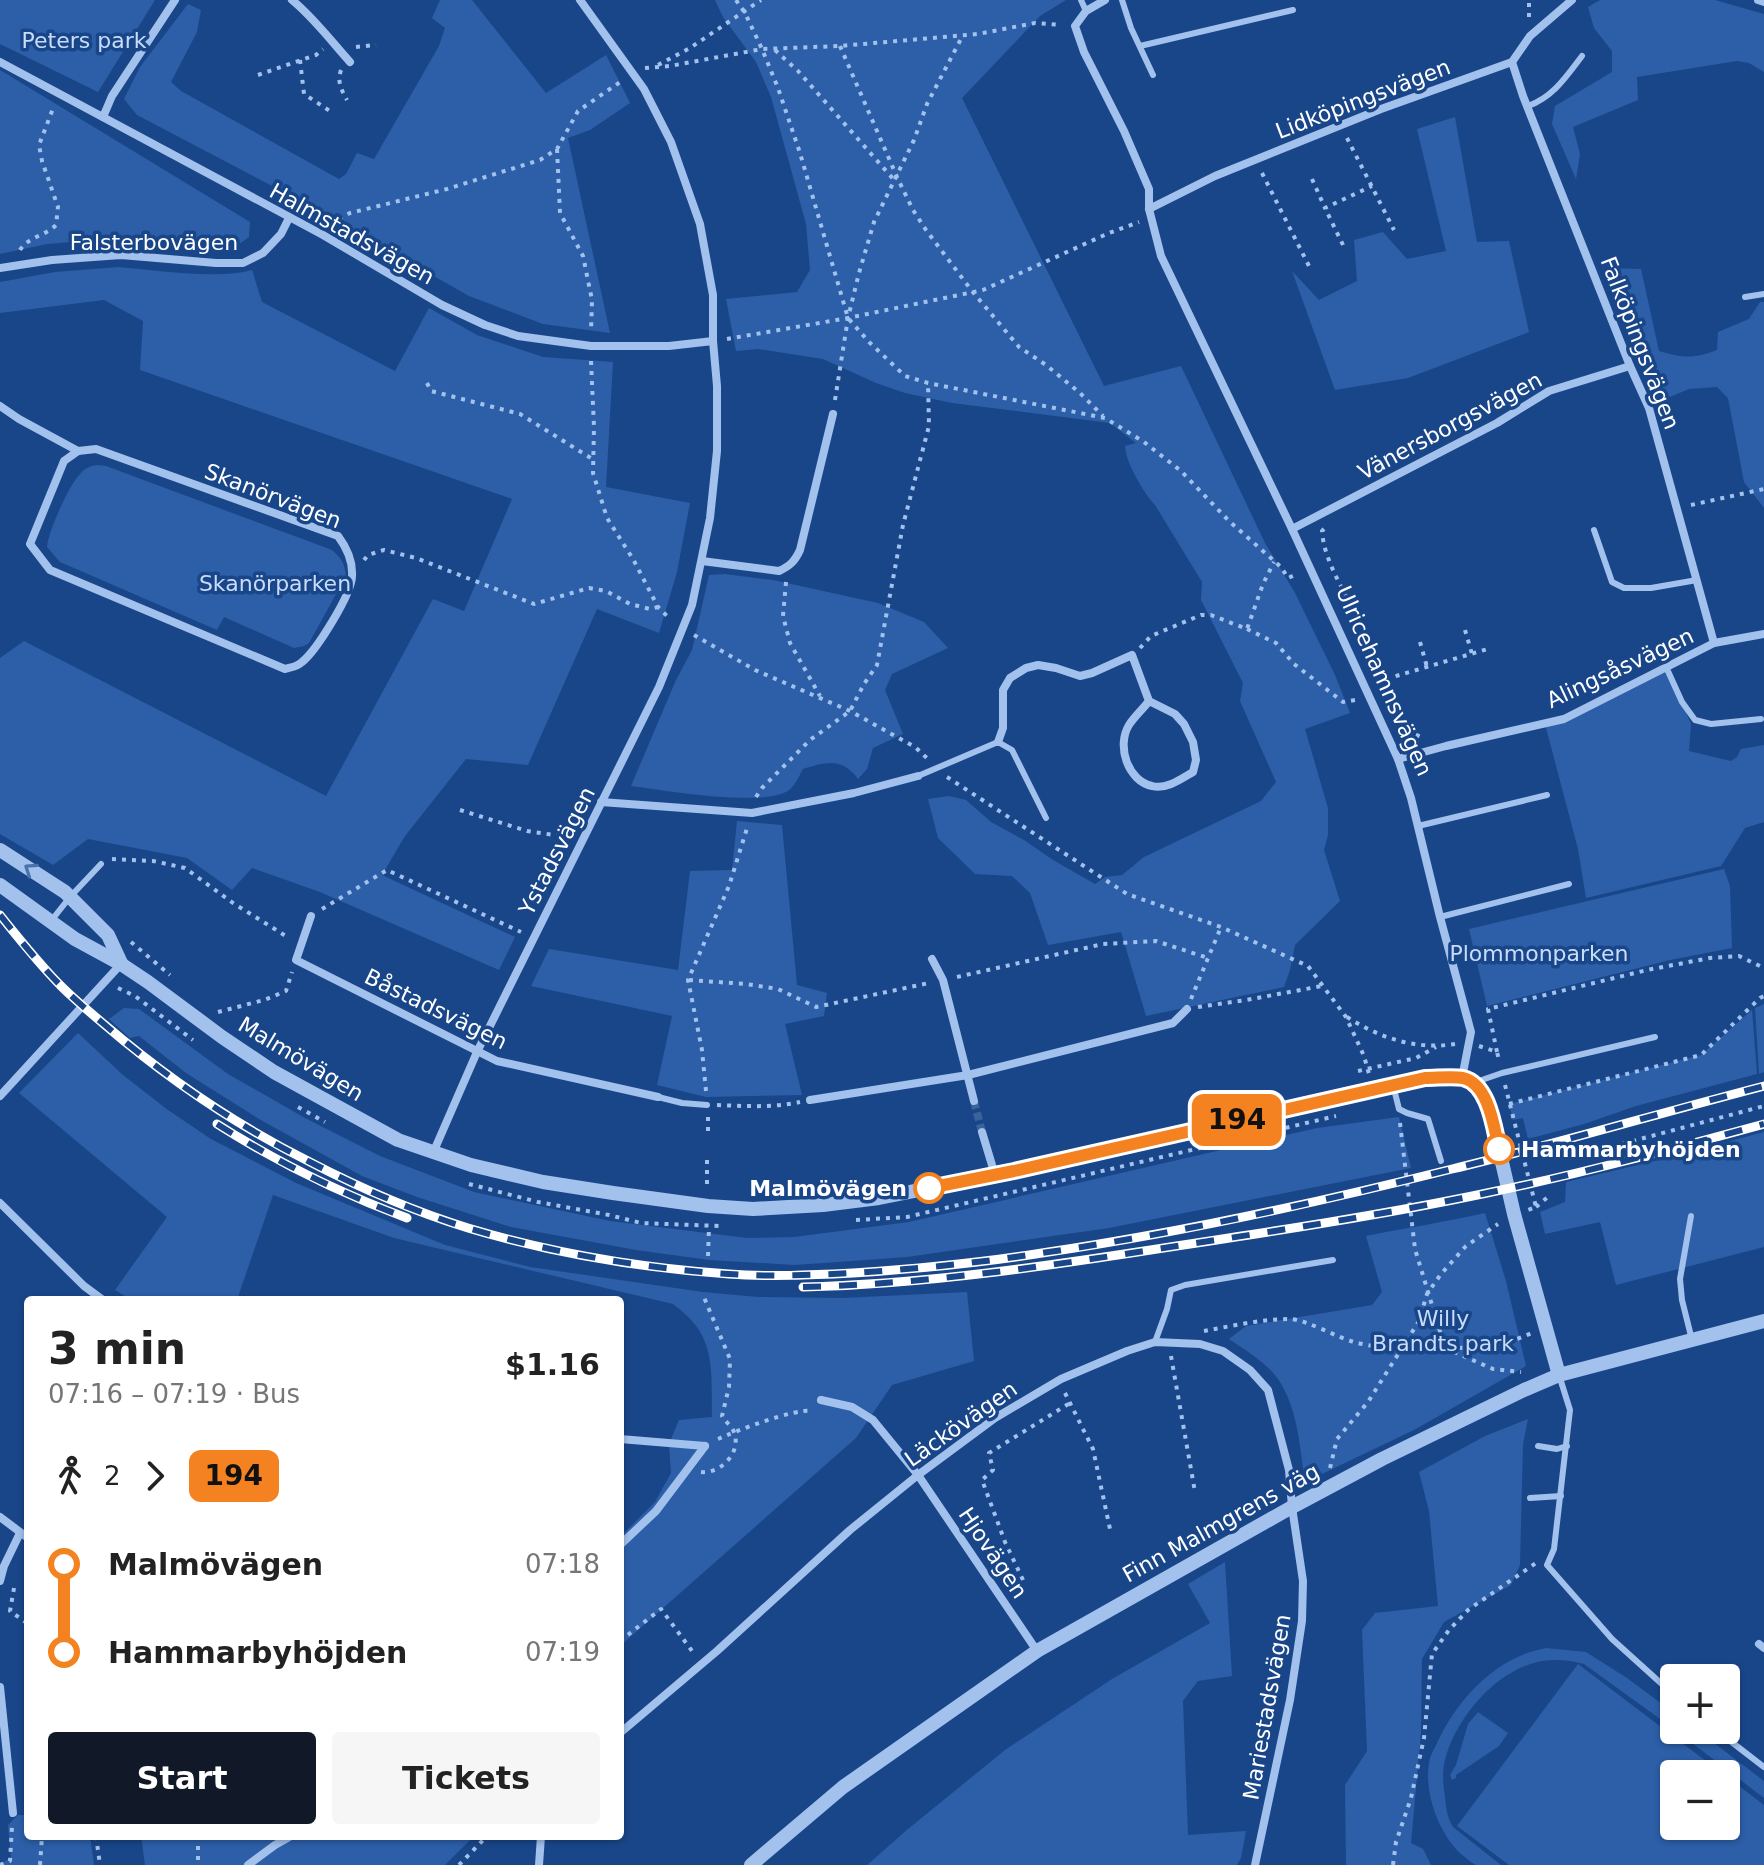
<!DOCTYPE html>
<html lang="en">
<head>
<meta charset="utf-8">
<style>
	:root { --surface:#fff; --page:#f6f6f6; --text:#222; --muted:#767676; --accent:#111827 }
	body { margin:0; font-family:"DejaVu Sans",sans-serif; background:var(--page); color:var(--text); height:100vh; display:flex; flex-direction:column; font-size:30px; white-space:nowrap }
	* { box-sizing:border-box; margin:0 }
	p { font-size:26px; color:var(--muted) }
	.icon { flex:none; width:44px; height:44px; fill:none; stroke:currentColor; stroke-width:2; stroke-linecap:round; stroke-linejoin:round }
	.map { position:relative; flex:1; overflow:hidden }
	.drawer { position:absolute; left:24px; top:1296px; width:600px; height:544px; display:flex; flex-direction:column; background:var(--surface); border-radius:8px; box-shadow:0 2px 6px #0004 }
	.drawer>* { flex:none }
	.badge { padding:0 16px; border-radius:12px; font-size:28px; line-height:52px }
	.buttons { position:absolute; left:1660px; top:1664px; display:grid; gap:16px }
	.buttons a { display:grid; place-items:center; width:80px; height:80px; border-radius:8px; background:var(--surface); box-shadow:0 2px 6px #0004; font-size:40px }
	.map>.badge { position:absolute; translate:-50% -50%; box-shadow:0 0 0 4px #fff }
	.legs { display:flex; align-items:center; gap:12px; height:88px; padding:0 24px; font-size:26px }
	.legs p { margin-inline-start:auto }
	.headline { display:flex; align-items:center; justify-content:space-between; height:136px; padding:0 24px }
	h1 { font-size:44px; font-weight:700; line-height:60px }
	.action { display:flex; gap:16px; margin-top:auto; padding:16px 24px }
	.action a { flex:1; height:92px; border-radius:8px; background:var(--accent); color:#fff; font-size:32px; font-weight:700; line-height:92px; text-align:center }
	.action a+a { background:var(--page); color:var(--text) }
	ul { padding:0 24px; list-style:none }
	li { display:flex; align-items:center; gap:28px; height:88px; font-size:30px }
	li i { display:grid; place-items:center; width:12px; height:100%; margin:0 10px; background:currentColor }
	li i::after { content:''; width:20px; height:20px; margin:-10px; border:6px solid; border-radius:50%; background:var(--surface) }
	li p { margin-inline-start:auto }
	li:first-child i { background:linear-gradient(#0000 50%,currentColor 0) }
	li:last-child i { background:linear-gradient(currentColor 50%,#0000 0) }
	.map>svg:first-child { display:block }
</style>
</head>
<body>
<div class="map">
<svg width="1764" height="1865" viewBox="0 0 1764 1865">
	<rect width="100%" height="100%" fill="#194689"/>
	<g fill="#2c5fa8">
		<polygon points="0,0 155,0 98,92 0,44"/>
		<polygon points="440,0 472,0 546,93 606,55 630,103 590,130 568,138 610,333 543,324 469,296 318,210 137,115 124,99 140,67 188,4 201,10 197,32 171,82 181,91 339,179 346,174 357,153 374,159 439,46 445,28 432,18"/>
		<path d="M715 0H1066L1040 16 962 98 1104 386 1181 366 1265 543 1295 593 1335 675 1350 713 1305 729 1328 808V835L1324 850 1340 901 1295 945 1290 970 1284 987 1146 1016 1121 932 1048 945 1030 893 1012 876 975 874 938 838 928 799 949 796 966 800 991 822 1024 840 1053 860 1095 884 1105 877 1122 875 1144 857 1261 801 1276 782 1240 701 1243 683 1201 600 1202 582 1155 505C1143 492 1126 463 1125 446L1136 443 1110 423 952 403 905 393 876 383 823 359 758 349 736 351 726 299 797 292 810 270 806 224 771 97 756 62 723 17Z"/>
		<polygon points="1600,0 1715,0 1764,14 1764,72 1749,63 1737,61 1637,77 1638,100 1573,127 1580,154 1576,179 1552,124 1555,106 1612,72 1612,51 1594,28 1588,7"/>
		<polygon points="0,70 250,222 249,237 232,249 118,238 47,244 0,254"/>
		<polygon points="1455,117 1477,242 1509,241 1529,332 1408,378 1335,390 1292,271 1319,300 1357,281 1354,240 1383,232 1407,259 1446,251 1417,129"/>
		<path d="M119 267C155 270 218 280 252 270L262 302 395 371 429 308 477 335 543 357 613 362 606 487 690 503 677 572 659 633 597 609 528 765 466 759 405 836 382 875 515 937 499 970 320 892 252 868 232 890 187 858 88 839 53 865 0 834V658L24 641 326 796 433 599 464 611 512 499 140 370 143 321 104 300 0 313V282L55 272Z"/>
		<path d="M1609 268 1641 269 1659 351C1682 358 1694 359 1717 350L1718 332 1749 319 1760 302H1764V508L1744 482 1728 398 1717 387 1689 389 1660 401 1624 314Z"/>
		<path d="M97 465 106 466 332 550C341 558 345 564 346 576L309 643 304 646 294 648 224 617 217 630 60 562 47 547C48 532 69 485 80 474 85 468 90 466 97 465Z"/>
		<path d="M725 574 773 580 878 603 924 622 948 648 892 674 885 690 903 734 873 748 867 769 858 779C842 757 826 762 803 769 799 776 795 786 789 790 766 808 662 790 631 786L676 680 692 650 709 575Z"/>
		<polygon points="1667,669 1691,724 1689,751 1731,761 1737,757 1741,749 1764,745 1764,822 1745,828 1721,866 1586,898 1578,849 1545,724"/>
		<polygon points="737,821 782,825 797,985 827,993 824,1016 785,1024 802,1095 706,1097 657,1085 672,1016 531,986 549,949 678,970 690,871 732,870"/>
		<polygon points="1724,869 1730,886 1732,948 1670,960 1487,1006 1469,929"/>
		<polygon points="1764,1004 1764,1072 1759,1074 1755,1008"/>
		<polygon points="124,1008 139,1009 228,1074 305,1118 380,1156 474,1192 610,1221 747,1238 794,1237 909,1222 1317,1128 1399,1117 1411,1168 1109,1228 907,1257 795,1265 709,1260 636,1250 511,1227 417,1197 362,1176 259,1119 186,1073 139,1036 130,1038 109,1019"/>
		<polygon points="1752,1010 1757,1074 1636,1106 1584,1124 1528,1139 1523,1118 1513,1120 1509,1104 1701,1055"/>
		<path d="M78 1033 123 1075 168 1110 211 1139 296 1183 445 1245 530 1267 703 1292 758 1297 843 1298 967 1292 974 1361 892 1385 856 1438 620 1646V1537L655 1502 671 1473 669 1444 679 1420 712 1417C711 1383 716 1347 692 1321 686 1314 679 1309 673 1304L394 1238 273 1195 237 1300H131L115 1290 167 1217 19 1093Z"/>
		<polygon points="1764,1132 1764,1247 1616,1285 1600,1222 1545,1234 1540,1212 1565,1202 1566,1182 1659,1160"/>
		<path d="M1485 1213 1506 1281 1526 1366 1414 1430 1305 1482C1300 1449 1298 1408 1278 1379 1267 1363 1245 1350 1229 1339L1246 1326 1372 1305 1382 1292 1366 1236C1406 1228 1445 1222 1485 1213Z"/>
		<polygon points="1528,1419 1523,1444 1520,1565 1511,1585 1444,1622 1422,1659 1421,1732 1411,1843 1423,1849 1431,1865 1346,1865 1345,1785 1367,1751 1362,1630 1375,1613 1438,1606 1429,1511 1419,1472 1485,1436"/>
		<polygon points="1225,1562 1232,1676 1198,1681 1183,1701 1188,1835 1246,1831 1241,1858 1237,1865 867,1865 908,1829 1005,1750 1112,1679 1210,1623 1188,1584"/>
		<path d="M1546 1648 1586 1652 1627 1678 1674 1713V1729L1584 1664C1568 1660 1550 1658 1534 1663 1493 1674 1455 1720 1445 1760 1442 1772 1443 1785 1445 1797 1446 1808 1447 1817 1453 1827L1501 1865C1493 1865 1483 1865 1476 1865 1475 1865 1467 1859 1466 1858 1439 1838 1422 1790 1430 1758 1432 1752 1436 1746 1438 1741 1459 1697 1497 1657 1546 1648Z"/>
		<polygon points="1578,1664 1723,1774 1674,1774 1674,1826 1726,1826 1726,1776 1764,1805 1764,1865 1509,1865 1457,1826"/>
		<polygon points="1478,1712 1508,1733 1499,1746 1456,1775 1456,1778 1452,1780 1450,1775 1456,1765 1468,1724"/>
		<polygon points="1675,1730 1697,1730 1764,1781 1764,1798"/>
		<polygon points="18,1815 28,1815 28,1836 90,1836 94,1865 0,1865 11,1857 8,1825"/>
		<polygon points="141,1836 474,1836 445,1865 145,1865"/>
	</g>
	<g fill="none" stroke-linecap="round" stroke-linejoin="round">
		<polyline stroke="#3c629b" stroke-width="8" stroke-dasharray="8 4" stroke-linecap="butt" points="974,1101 982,1132"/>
		<g stroke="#a2c1ed" stroke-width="4" stroke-dasharray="4 6" stroke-linecap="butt">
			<polyline points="736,0 745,13 762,49 778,88 800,153 848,318 869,342 905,376 928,383 1105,418 1144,442 1181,471 1229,521 1281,567 1288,578 1297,574"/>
			<polyline points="1529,17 1529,0"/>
			<polyline points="840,46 897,177 913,210 926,230 972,291 1019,347 1046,365 1080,393 1103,416"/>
			<polyline points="356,47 376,45"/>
			<polyline points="775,50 798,71 895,181"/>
			<polyline points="300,60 304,94 333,113"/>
			<polyline points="658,65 690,48 761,0"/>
			<polyline points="645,68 670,66 762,49 840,46 978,34 1035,23 1061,25"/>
			<path d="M341 70C337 82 341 89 347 100"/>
			<polyline points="258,75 316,55 323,49"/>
			<polyline points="1347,138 1394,230"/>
			<polyline points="557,149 560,213 583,256 592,300 591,332"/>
			<polyline points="1262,173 1311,270"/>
			<polyline points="1312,179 1325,208"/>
			<polyline points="331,225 333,222 350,213 447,189 540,160 557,149 578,111 623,80"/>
			<polyline points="1343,245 1325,208 1372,186"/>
			<path d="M20 250C28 237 45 236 56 225L58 207 42 161 39 145 54 106"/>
			<polyline points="727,339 848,318 983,290 1109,233 1139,222"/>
			<polyline points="591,361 594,427 593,473 607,518 633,559 658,607 670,619"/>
			<polyline points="427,383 431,391 520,414 594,460"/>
			<polyline points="835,400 848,318 859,273 874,222 914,140 927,104 963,35"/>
			<polyline points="1691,505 1764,489"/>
			<path d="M1324 529 1322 531C1324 562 1347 596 1361 623 1375 654 1388 685 1401 716L1408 731 1421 737"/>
			<polyline points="364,560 368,555 384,550 416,558 534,604 589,588 606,591 630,604 650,609 658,607"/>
			<polyline points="786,582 783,616 790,643 820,696"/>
			<polyline points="1247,629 1276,643 1294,664 1343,702 1355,700"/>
			<polyline points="1465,630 1472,654"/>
			<polyline points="694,635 755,670 850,711 915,747 929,760"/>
			<polyline points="1420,642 1427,667"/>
			<polyline points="1140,648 1151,636 1201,615 1211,615 1247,629 1263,584 1274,562"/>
			<polyline points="1386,679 1491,648"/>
			<polyline points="947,777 1127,894 1221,927 1308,966 1346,1017 1364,1056 1369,1074"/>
			<polyline points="756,797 762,788 810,740 850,711 864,684 877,665 903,525 929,426 928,383"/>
			<polyline points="460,810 527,831 568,837"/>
			<polyline points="112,859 153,861 185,868 233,903 289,938"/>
			<polyline points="322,909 387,870 521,932"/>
			<polyline points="131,942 170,975"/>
			<polyline points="957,977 1103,944 1156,941 1208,958"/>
			<polyline points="689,980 746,984 778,989 816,1007 929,983"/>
			<polyline points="118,988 135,996 193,1040"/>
			<polyline points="1191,999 1221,927"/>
			<polyline points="1198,1007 1246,1000 1322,986"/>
			<polyline points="218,1012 264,1000 286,991 292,972"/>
			<path d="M1347 1017C1380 1038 1415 1050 1455 1044"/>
			<polyline points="1479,1046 1497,1052 1499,1060"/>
			<polyline points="1497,1052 1488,1009 1647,970 1710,958 1739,956 1764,968"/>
			<polyline points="1358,1071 1416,1058 1436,1047"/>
			<polyline points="1505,1085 1536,1207 1528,1210"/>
			<polyline points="706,1091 702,1050 688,980 729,886 748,825"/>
			<polyline points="1509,1104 1701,1055 1760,998 1764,996"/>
			<path d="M717 1105C745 1106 772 1108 800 1102"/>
			<polyline points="298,1107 325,1122"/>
			<polyline points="708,1117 708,1131"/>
			<polyline points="1400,1123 1415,1249 1445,1348 1493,1369 1521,1372"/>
			<polyline points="1584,1154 1764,1106"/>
			<polyline points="707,1160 707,1190"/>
			<polyline points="469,1184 538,1202 609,1215 641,1223 720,1226"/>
			<polyline points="1536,1207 1549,1196"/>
			<polyline points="856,1220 907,1217 1336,1116"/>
			<polyline points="708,1256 709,1226"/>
			<path d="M1204 1331C1232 1326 1262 1319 1290 1319 1307 1320 1336 1337 1354 1342 1393 1353 1469 1350 1508 1342 1516 1340 1524 1336 1532 1333"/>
			<polyline points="1171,1356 1195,1492"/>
			<polyline points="1065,1393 1093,1449 1110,1529"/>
			<path d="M718 1439C736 1431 795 1408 812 1411"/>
			<polyline points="1330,1468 1337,1439 1368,1402 1419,1321 1427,1294 1441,1274 1466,1246 1498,1224"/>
			<path d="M701 1472C720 1474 742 1453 734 1432 732 1427 725 1421 722 1416L729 1387 730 1359 703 1295"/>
			<polyline points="1023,1580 1005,1542 982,1480 993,1470 989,1453 1070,1403"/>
			<polyline points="14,1588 10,1611 28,1624"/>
			<polyline points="620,1641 661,1609 695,1655"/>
			<polyline points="96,1836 100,1865"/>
			<polyline points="198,1836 198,1865"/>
			<polyline points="0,1865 10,1861 12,1826"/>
			<polyline points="40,1865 42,1836"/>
			<polyline points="459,1865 487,1836"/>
			<polyline points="1393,1865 1396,1842 1411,1798 1424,1738 1432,1654 1449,1630 1468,1610 1536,1563"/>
		</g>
		<g stroke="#a2c1ed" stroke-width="6">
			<polyline points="1081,0 1086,11"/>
			<polyline points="1122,0 1131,28 1153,75"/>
			<polyline points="1140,46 1293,10"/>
			<path d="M1528 106C1553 97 1566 77 1582 56"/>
			<polyline points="1745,297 1764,294"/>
			<polyline points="1594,530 1612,582 1624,588 1651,588 1697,580"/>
			<polyline points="1667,669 1682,702 1695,720 1711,724 1761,719"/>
			<polyline points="918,776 998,742 1012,750 1046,818"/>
			<polyline points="1418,826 1547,795"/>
			<polyline points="1440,917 1569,884"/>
			<polyline points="51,921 70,897 101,864"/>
			<polyline points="1476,1082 1502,1073 1655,1037"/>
			<polyline points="1393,1085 1399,1109 1407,1113 1428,1119 1441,1161"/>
			<polyline points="658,1097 682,1103 707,1105"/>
			<polyline points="1691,1216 1680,1279 1682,1300 1692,1340"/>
			<polyline points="1155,1342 1167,1309 1171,1290 1185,1285 1333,1260"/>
			<polyline points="1559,1375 1570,1410 1554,1549 1547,1565 1612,1639 1674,1695"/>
			<polyline points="1538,1446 1557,1449 1567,1446"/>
			<polyline points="1530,1498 1561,1496"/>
			<polyline points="1716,1730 1764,1767"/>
		</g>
		<g stroke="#a2c1ed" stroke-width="8">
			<path d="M292 0C314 18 331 41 350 62"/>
			<polyline points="1105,0 1086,11 1075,26 1084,52 1124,131 1149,189 1149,209 1161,256 1292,529 1398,759 1411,798 1440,917 1471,1032 1462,1078"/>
			<polyline points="1758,0 1764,2"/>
			<polyline points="0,62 323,235 442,305 485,325 518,336 591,346 669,346 713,341"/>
			<polyline points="1512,62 1523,96 1630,366 1649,408 1714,643"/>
			<polyline points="103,117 112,96 175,0"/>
			<polyline points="1149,209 1215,176 1381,109 1512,62 1530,36 1572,0"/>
			<polyline points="0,268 52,260 121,255 216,263 243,263 263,253 281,234 289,218"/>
			<polyline points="0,406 19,419 78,451"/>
			<path d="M96 449 338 536C347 548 353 561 352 576 352 594 316 651 302 662 297 667 291 667 285 669L50 570 30 544 64 461 78 451Z"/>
			<polyline points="1292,529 1497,423 1549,391 1630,366"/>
			<path d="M702 561 779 571C790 566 795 561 800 550L833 414"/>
			<path d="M998 742 1003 728V690L1010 678 1026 668 1038 665 1056 668 1080 676 1092 673 1132 655 1149 701C1143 709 1134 717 1129 725 1116 746 1128 781 1152 786 1166 790 1181 779 1193 772L1196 760 1193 742 1184 724 1175 714 1149 701"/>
			<polyline points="1398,759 1446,746 1564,719 1714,643 1764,634"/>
			<polyline points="601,802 752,813 854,793 918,776"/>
			<polyline points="311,916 296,960 497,1061 658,1097"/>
			<polyline points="932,959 943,980 974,1101"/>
			<polyline points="0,1096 121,964"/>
			<polyline points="810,1100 968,1075 1173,1023 1187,1009"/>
			<polyline points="982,1132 995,1175"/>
			<polyline points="433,1153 477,1052 659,687 692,605 710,518 717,451 717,386 713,341 713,295 700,224 671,142 644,89 580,0"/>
			<polyline points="0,1203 84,1286 103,1300"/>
			<polyline points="821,1400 852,1407 873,1420 918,1475 1037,1651"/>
			<polyline points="620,1439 705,1446"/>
			<polyline points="0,1517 28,1538"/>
			<polyline points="620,1545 656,1511 705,1446"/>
			<polyline points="0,1581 4,1566 20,1533"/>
			<polyline points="1759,1644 1764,1648"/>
			<polyline points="0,1687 13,1813"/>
			<polyline points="620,1733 717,1651 850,1530 918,1475 995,1418 1061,1379 1127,1351 1155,1342 1200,1344 1223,1351 1250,1370 1268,1390 1289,1470 1292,1507 1303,1581 1302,1621 1290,1700 1255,1865"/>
			<polyline points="248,1865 275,1845 291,1836"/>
			<polyline points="539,1865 541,1836"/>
		</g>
		<g stroke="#a2c1ed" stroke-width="14">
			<polyline points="0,850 65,892 108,935 121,963"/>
			<polyline points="0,885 75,939 121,964 148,982 222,1037 274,1072 398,1140 471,1165 543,1182 613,1193 708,1206 753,1209 823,1205 879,1198 995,1175 1373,1088 1425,1078 1462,1078 1474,1082 1489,1106 1514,1214 1559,1375"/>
			<polyline points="751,1865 843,1787 1037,1651 1292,1507 1382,1459 1524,1390 1559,1375 1764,1321"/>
		</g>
		<defs>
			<g id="rail">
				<path d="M0 915C20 940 40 965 62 987 76 1001 91 1013 105 1025 168 1079 236 1125 310 1162 360 1188 413 1211 468 1228 552 1253 641 1268 729 1274 770 1277 812 1275 853 1273 916 1269 979 1263 1042 1253 1180 1233 1316 1203 1452 1169 1556 1144 1660 1113 1764 1086"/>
				<path d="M217 1124C277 1162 340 1193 407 1218"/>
				<path d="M803 1287C927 1284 1048 1266 1170 1247 1276 1231 1382 1215 1487 1193 1580 1174 1672 1149 1764 1124"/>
			</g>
		</defs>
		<use href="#rail" stroke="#fff" stroke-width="9"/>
		<use href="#rail" stroke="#194689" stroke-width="6" stroke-dasharray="18" stroke-linecap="butt"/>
	</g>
	<defs><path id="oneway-chevron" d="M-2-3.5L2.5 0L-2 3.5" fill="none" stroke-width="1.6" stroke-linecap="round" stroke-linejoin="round" transform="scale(2)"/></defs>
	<use stroke="#4971ac" href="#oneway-chevron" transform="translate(30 869) rotate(-146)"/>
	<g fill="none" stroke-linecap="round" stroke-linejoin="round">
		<defs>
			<path id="line-1" d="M929 1188 1014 1171 1425 1078C1437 1078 1452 1076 1463 1078 1489 1084 1494 1128 1499 1149"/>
		</defs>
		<use href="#line-1" stroke="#fff" stroke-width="18"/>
		<use href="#line-1" stroke="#f58220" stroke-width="12"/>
	</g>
	<g fill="#fff" stroke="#f58220" stroke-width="4">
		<circle cx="1499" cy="1149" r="14"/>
		<circle cx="929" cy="1188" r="14"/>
	</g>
	<g text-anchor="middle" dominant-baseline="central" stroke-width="7" stroke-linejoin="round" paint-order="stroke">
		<g font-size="22" fill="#c8dcfa" stroke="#194689">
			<text x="84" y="40">Peters park</text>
			<text x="275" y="583">Skanörparken</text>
			<text x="1539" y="953">Plommonparken</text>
			<text x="1443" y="1318">Willy<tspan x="1443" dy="25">Brandts park</tspan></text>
		</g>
		<g font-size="22" fill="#fff" stroke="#194689">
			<text transform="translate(1363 99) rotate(-21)">Lidköpingsvägen</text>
			<text transform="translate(352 234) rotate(29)">Halmstadsvägen</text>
			<text x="154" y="242">Falsterbovägen</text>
			<text transform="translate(1640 343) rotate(69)">Falköpingsvägen</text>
			<text transform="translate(1450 426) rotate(-28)">Vänersborgsvägen</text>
			<text transform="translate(273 496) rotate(21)">Skanörvägen</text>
			<text transform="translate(1620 668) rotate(-25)">Alingsåsvägen</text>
			<text transform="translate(1384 681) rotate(66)">Ulricehamnsvägen</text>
			<text transform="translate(557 851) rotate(-63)">Ystadsvägen</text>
			<text transform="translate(436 1009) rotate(26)">Båstadsvägen</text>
			<text transform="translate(301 1059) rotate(31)">Malmövägen</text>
			<text transform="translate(961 1424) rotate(-35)">Läckövägen</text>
			<text transform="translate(1221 1523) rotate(-29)">Finn Malmgrens väg</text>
			<text transform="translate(993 1553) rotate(56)">Hjovägen</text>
			<text transform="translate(1267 1707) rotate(-80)">Mariestadsvägen</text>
		</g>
		<g font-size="22" font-weight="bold" fill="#fff" stroke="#194689" text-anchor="start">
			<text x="1521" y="1149">Hammarbyhöjden</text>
			<text x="907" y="1188" text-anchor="end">Malmövägen</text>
		</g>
	</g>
</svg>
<div class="buttons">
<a>+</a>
<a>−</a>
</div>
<b class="badge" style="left:1237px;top:1120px;background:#f58220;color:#111">194</b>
<section class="drawer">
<div class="headline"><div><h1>3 min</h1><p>07:16 – 07:19 · Bus</p></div><b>$1.16</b></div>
<div class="legs"><svg class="icon" aria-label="walk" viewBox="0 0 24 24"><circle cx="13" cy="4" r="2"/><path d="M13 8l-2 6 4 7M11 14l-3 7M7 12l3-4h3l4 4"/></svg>2<svg class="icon" aria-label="forward" viewBox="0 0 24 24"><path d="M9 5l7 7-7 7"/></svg><b class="badge" style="background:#f58220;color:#111">194</b></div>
<ul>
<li><i style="color:#f58220"></i><b>Malmövägen</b><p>07:18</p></li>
<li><i style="color:#f58220"></i><b>Hammarbyhöjden</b><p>07:19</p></li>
</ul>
<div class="action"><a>Start</a><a>Tickets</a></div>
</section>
</div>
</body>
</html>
